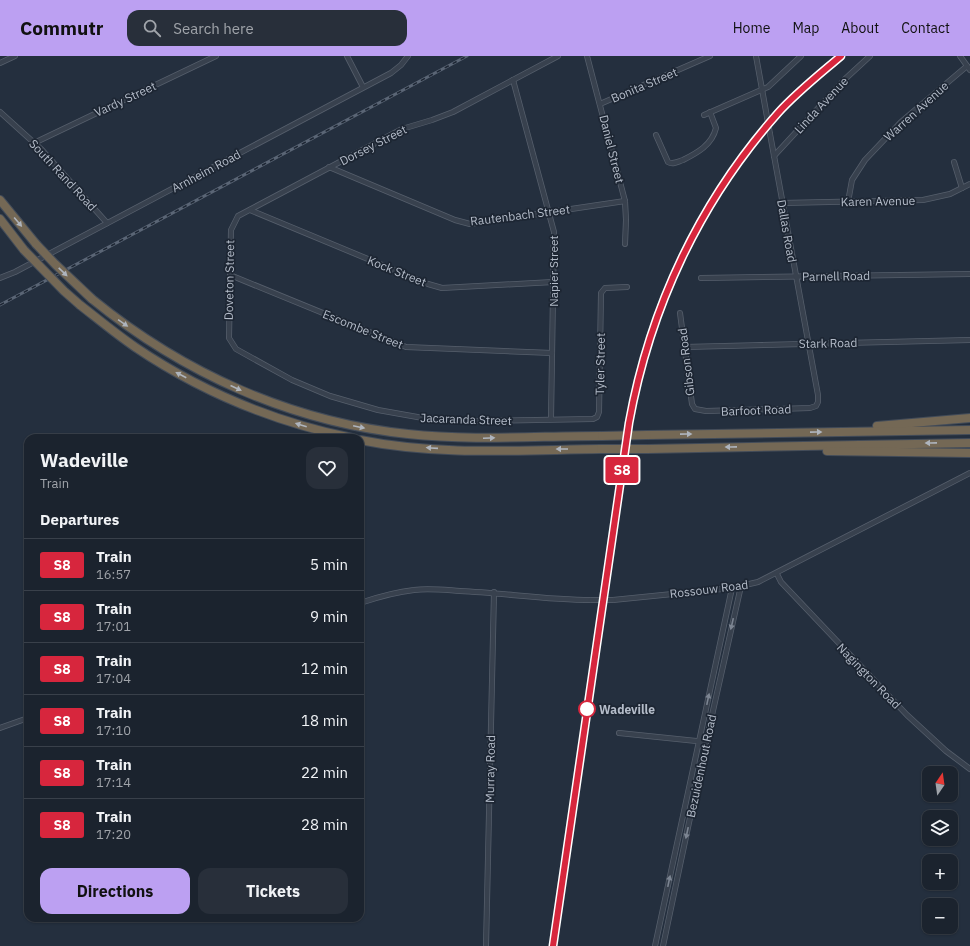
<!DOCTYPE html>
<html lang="en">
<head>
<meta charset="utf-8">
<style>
	:root { --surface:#1b232e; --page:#282f3a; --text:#f1f3f6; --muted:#a0a4aa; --line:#39404a; --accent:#bca0f2 }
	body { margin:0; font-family:"IBM Plex Sans",sans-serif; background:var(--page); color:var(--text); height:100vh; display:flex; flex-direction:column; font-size:15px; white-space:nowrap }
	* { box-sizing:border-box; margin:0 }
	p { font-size:13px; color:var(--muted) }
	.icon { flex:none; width:22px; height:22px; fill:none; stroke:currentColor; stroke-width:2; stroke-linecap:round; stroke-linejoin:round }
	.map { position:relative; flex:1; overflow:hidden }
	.side { position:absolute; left:24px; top:378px; width:340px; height:488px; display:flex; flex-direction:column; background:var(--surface); border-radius:12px; box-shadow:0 1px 3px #0004,0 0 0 1px var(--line) }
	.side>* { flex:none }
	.badge { padding:0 8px; border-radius:3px; font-size:14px; line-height:26px }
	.needle { width:26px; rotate:13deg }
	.buttons { position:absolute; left:922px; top:710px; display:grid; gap:8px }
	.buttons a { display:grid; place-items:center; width:36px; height:36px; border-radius:8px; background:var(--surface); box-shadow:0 1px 3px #0004,0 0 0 1px var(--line); font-size:20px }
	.map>.badge { position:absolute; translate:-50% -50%; box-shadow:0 0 0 2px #fff }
	h2 { padding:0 16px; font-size:15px; line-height:36px }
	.round { display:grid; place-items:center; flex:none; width:42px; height:42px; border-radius:12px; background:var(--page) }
	.head { display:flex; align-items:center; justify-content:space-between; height:68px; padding:0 16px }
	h1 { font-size:19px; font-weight:800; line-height:30px }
	.action { display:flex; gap:8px; margin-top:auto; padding:8px 16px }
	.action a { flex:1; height:46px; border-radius:12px; background:var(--accent); color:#111; font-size:16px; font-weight:800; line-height:46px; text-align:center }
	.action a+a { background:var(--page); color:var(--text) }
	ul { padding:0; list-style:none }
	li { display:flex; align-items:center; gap:12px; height:52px; padding:0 16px; border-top:1px solid var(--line) }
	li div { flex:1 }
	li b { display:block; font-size:15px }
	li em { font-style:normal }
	li .badge { min-width:44px; font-weight:700; text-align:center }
	header { display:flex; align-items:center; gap:24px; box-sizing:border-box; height:56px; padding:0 20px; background:var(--accent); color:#111 }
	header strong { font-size:19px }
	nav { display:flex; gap:22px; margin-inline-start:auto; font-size:14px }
	.search { width:280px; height:36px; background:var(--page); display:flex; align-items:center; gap:10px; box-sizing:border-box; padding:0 14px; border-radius:12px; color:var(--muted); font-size:15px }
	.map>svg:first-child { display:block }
</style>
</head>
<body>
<header>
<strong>Commutr</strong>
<div class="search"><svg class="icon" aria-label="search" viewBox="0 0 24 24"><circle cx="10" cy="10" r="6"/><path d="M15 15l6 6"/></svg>Search here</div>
<nav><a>Home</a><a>Map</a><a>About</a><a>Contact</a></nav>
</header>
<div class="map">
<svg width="970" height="890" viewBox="0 0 970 890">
	<rect width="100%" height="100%" fill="#242f3e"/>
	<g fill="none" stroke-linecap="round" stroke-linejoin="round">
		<defs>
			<g id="street">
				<polyline points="347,0 363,31"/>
				<polyline points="558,0 453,56 432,64 402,73 238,160 231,174 229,282 236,293 292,324 330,340 378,354 423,362 473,365 593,363 597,361 599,356 601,237 605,232 627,231"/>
				<polyline points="587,0 625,145 626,164 625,188"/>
				<polyline points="756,0 767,61"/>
				<polyline points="960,0 970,14"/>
				<polyline points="0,7 15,0"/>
				<polyline points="513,24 554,176 551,363"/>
				<polyline points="600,48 710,0"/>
				<polyline points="0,56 42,94 107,167"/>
				<polyline points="704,59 768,31 801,0"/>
				<path d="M656 79 668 106C673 109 677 106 683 104 697 97 712 89 716 72L710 56"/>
				<polyline points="34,87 216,0"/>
				<polyline points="774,100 844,24 870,0"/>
				<polyline points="954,106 962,132"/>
				<polyline points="329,111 455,164 470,168 625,145"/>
				<polyline points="848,146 852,124 865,104 901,66 967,10"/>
				<polyline points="782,147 923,144 950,138 970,128"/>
				<polyline points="250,154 428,228 442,232 553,226"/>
				<polyline points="230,219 406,291 552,297"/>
				<polyline points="0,222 15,216 391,17 401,9 408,0"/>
				<polyline points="701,222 970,218"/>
				<polyline points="680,257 692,348 695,353 706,355 810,352 816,350 818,346 818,339 770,78"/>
				<polyline points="685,291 970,284"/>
				<polyline points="777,518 781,526 907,659 946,695 970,713"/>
				<polyline points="613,544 732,532 758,526 970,417"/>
				<path d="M360 547C378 541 395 536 414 534 429 532 445 534 460 535 504 537 547 544 591 544"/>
				<polyline points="0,672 28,662"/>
				<polyline points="619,677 706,686"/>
				<polyline points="486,890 494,536"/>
				<polyline points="655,890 732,532"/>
				<polyline points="663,890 706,686 741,530"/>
			</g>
			<g id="highway">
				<polyline points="0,144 36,188"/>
				<polyline points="0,163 24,194"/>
				<path d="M92 243C183 317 291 366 408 378 472 385 537 380 602 380"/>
				<path d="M80 249C98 263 116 278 135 291 200 335 275 366 352 382"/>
				<polyline points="877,370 970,362"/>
				<polyline points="647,379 970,374"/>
				<path d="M360 384C439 400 521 394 601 393"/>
				<polyline points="647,393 970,387"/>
				<polyline points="827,395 970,397"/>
			</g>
		</defs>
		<use href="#street" stroke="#565f6c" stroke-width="6"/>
		<use href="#highway" stroke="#434c59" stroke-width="10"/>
		<use href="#street" stroke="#38414e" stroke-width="4.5"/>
		<use href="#highway" stroke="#746855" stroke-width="8"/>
		<defs>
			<g id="rail">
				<polyline points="0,249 467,0"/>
				<path d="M553 890 629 367C650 250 700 146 778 57 797 36 820 18 841 0"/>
			</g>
		</defs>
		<use href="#rail" stroke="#5a6575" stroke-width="3"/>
		<use href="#rail" stroke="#1d2633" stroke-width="1.5" stroke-dasharray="4.5" stroke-linecap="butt"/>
		<defs>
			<g id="street-bridge">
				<polyline points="767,61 770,78"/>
				<polyline points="591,544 613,544"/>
			</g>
			<g id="highway-bridge">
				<polyline points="36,188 55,208 92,243"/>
				<polyline points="24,194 64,235 80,249"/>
				<polyline points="602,380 647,379"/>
				<polyline points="601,393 647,393"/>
			</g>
		</defs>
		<use href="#street-bridge" stroke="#565f6c" stroke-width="6" stroke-linecap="butt"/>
		<use href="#highway-bridge" stroke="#434c59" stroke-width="10" stroke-linecap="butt"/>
		<use href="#street-bridge" stroke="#38414e" stroke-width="4.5"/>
		<use href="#highway-bridge" stroke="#746855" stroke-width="8"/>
	</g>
	<defs><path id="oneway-solid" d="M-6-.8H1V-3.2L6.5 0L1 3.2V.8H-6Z"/></defs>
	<g fill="#aeb4bd">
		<use href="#oneway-solid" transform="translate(18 166) rotate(50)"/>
		<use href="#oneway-solid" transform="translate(63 216) rotate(44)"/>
		<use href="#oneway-solid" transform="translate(123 267) rotate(35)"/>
		<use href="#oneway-solid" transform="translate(181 319) rotate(-152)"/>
		<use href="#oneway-solid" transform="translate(236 332) rotate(24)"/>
		<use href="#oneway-solid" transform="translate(301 369) rotate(-163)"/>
		<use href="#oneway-solid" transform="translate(359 371) rotate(12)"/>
		<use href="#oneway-solid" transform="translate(816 376) rotate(-1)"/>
		<use href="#oneway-solid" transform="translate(686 378) rotate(-1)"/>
		<use href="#oneway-solid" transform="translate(489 382) rotate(-2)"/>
		<use href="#oneway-solid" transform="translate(931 387) rotate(179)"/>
		<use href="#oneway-solid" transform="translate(731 391) rotate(179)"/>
		<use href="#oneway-solid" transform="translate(432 392) rotate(-176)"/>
		<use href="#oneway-solid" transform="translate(562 393) rotate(180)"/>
	</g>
	<g fill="#7c8592">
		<use href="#oneway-solid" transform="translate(732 568) rotate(103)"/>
		<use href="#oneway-solid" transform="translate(708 643) rotate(-78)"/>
		<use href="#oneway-solid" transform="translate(687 777) rotate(102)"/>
		<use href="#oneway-solid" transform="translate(669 825) rotate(-78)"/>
	</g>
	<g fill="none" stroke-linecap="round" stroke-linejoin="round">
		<defs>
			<path id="line" d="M553 890 629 367C650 251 700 145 778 57 797 36 820 18 841 0"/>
		</defs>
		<use href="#line" stroke="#fff" stroke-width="9"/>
		<use href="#line" stroke="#d7263d" stroke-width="6"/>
	</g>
	<circle fill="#fff" stroke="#d7263d" stroke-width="2" cx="587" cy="653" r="8"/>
	<g text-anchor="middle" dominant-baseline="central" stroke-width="3.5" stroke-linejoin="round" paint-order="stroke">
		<g font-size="12" fill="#b4bcc9" stroke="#1d2633">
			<text transform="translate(644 29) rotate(-23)">Bonita Street</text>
			<text transform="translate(125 43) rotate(-25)">Vardy Street</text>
			<text transform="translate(821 49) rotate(-47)">Linda Avenue</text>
			<text transform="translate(916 55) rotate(-42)">Warren Avenue</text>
			<text transform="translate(373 89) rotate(-27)">Dorsey Street</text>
			<text transform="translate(612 93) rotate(76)">Daniel Street</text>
			<text transform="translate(206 115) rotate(-28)">Arnheim Road</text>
			<text transform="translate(63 119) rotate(47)">South Rand Road</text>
			<text transform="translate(878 145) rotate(-1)">Karen Avenue</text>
			<text transform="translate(520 159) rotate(-7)">Rautenbach Street</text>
			<text transform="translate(787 175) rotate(80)">Dallas Road</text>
			<text transform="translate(397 215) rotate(22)">Kock Street</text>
			<text transform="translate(553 215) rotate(-90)">Napier Street</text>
			<text transform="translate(836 220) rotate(-1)">Parnell Road</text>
			<text transform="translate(229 224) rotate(-89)">Doveton Street</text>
			<text transform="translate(363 273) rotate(22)">Escombe Street</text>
			<text transform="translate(828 287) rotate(-1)">Stark Road</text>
			<text transform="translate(686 306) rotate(-97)">Gibson Road</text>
			<text transform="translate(600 308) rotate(-89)">Tyler Street</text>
			<text transform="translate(756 354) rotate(-2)">Barfoot Road</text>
			<text transform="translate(466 363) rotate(2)">Jacaranda Street</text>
			<text transform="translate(709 533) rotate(-7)">Rossouw Road</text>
			<text transform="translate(869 620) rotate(46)">Nagington Road</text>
			<text transform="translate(701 710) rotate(-78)">Bezuidenhout Road</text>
			<text transform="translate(490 713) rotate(-89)">Murray Road</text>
		</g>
		<g font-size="12" font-weight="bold" fill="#b4bcc9" stroke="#1d2633" text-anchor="start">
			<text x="599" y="653">Wadeville</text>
		</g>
	</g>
</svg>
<div class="buttons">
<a><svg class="needle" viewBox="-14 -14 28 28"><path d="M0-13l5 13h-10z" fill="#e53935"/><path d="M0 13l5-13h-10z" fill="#a0a4aa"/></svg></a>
<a><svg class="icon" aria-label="layers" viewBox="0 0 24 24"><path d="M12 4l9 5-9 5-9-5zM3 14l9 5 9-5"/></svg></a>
<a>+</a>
<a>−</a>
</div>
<b class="badge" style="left:622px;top:414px;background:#d7263d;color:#fff">S8</b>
<section class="side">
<div class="head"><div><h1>Wadeville</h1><p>Train</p></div><a class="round"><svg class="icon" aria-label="heart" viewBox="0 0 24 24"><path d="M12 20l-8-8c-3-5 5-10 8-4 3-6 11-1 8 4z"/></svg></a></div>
<h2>Departures</h2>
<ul>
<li><span class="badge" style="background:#d7263d;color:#fff">S8</span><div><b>Train</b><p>16:57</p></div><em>5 min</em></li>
<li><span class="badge" style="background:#d7263d;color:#fff">S8</span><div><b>Train</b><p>17:01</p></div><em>9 min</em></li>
<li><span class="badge" style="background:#d7263d;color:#fff">S8</span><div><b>Train</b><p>17:04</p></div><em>12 min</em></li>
<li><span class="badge" style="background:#d7263d;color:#fff">S8</span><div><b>Train</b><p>17:10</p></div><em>18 min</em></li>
<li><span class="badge" style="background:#d7263d;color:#fff">S8</span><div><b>Train</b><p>17:14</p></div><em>22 min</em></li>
<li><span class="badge" style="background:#d7263d;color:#fff">S8</span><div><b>Train</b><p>17:20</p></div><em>28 min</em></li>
</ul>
<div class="action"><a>Directions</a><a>Tickets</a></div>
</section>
</div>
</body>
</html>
